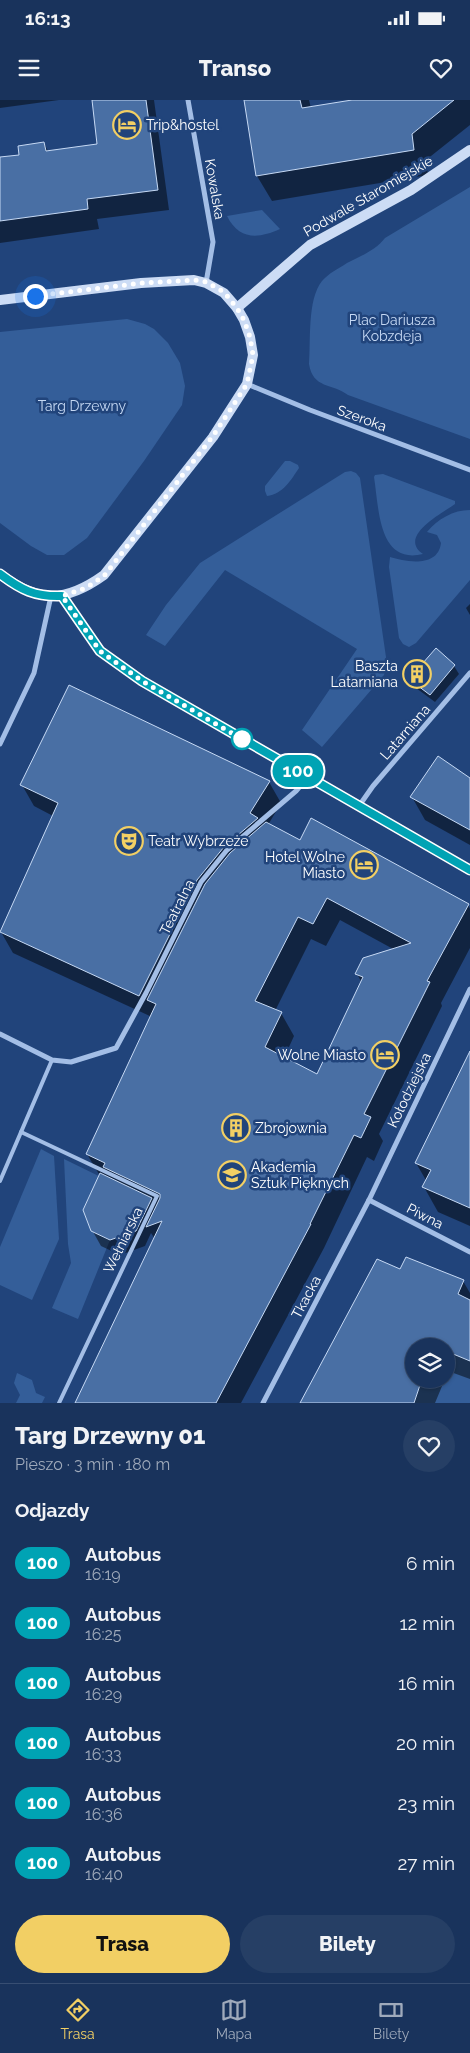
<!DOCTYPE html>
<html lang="pl">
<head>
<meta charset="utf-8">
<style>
	:root { --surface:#19335c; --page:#263f65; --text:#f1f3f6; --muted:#9faabb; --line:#374e72; --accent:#f2cf64 }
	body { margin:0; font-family:Raleway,sans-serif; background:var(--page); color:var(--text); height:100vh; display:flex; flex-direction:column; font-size:19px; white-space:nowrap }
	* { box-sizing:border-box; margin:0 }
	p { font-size:16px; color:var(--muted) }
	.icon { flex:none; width:28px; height:28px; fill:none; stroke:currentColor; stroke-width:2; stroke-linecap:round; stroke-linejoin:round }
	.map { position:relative; height:1303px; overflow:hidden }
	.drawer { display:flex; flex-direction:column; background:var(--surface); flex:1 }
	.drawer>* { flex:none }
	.badge { padding:0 10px; border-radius:16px; font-size:18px; line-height:32px }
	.buttons { position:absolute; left:405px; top:1238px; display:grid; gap:10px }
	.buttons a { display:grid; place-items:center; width:50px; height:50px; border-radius:50%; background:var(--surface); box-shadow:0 1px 4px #0004,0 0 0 1px var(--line); font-size:25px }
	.you { position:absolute; width:25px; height:25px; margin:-12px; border:4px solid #fff; border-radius:50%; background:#1a73e8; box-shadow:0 0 0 8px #1a73e833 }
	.map>.badge { position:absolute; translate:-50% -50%; box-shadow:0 0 0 2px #fff }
	h2 { padding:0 15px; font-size:19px; line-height:45px }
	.round { display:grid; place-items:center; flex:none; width:52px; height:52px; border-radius:26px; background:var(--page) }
	.summary { display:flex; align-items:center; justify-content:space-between; height:85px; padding:0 15px }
	h1 { font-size:24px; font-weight:800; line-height:38px }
	.primary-button { display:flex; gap:10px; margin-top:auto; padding:10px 15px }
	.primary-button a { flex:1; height:58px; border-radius:30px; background:var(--accent); color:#111; font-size:20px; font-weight:800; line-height:58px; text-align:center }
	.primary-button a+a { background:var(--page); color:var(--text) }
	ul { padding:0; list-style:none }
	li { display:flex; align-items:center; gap:15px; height:60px; padding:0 15px }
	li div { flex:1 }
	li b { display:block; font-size:19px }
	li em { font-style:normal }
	li .badge { min-width:55px; font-weight:700; text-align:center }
	.status { display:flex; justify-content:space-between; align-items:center; height:35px; padding:0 25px; background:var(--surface); direction:ltr }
	.status svg { height:14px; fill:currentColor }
	header { display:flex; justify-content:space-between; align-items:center; height:65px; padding:0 15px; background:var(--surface); font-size:22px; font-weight:800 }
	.tabs { display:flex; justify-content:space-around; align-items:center; height:70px; border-top:1px solid var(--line); background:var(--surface); font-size:14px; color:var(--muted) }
	.tabs a { display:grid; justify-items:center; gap:2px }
	.tabs .selected { color:var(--accent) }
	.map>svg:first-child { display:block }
</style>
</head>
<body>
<div class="status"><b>16:13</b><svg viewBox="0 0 49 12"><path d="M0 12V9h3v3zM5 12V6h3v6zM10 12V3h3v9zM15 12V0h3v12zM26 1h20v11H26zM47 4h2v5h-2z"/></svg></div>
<header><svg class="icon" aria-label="menu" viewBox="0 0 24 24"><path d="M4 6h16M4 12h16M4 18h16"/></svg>Transo<svg class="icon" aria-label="heart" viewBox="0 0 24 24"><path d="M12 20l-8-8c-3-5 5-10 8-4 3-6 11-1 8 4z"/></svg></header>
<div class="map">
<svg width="470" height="1303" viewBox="0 0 470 1303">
	<rect width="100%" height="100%" fill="#21447b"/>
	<g fill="#345e99">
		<path d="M470 87V339L348 295C332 283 313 289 309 264 311 240 307 200 322 181 329 173 338 169 347 163 361 156 376 150 385 138Z"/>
		<path d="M262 110 280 129C258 139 239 140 227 116Z"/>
		<polygon points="127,219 145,224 154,229 168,243 180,263 185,286 182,305 144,361 87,438 64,455 47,455 31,446 0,423 0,232"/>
		<path d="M285 361H290L298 365 299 368C291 380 283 394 267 396L265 391V386Z"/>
		<polygon points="351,371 356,373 360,378 387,564 384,575 322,647 302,630 357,549 225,470 165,546 146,535 166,505 200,463 345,372"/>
		<path d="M383 374 455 401V404C443 413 397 436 423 454 378 465 379 408 374 377L375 375Z"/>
		<path d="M470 410V480L416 543 409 547 403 544 399 538 389 467 390 457C406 462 438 468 441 443L437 435 427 432C438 419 453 410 470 410Z"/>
		<polygon points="41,1049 54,1056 59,1139 32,1200 0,1185 0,1147"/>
		<polygon points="64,1059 113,1083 84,1110 91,1131 110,1140 78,1219 52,1208 71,1163 68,1144"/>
		<polygon points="446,1251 470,1261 470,1303 414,1303 422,1279 446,1279"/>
		<polygon points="17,1273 32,1280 36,1293 45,1297 42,1303 16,1303 20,1295 14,1283"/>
	</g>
	<g fill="#0007" fill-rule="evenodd">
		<polygon points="0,0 59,0 0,8"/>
		<polygon points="93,0 154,0 169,110 97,119 99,129 0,143 0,59 20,56 44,43 48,51 99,45"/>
		<polygon points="245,0 309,0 311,8 360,0 470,0 470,25 426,60 428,75 272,101 257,76"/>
		<polygon points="470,504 470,515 466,508"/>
		<polygon points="436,550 454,566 459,574 435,602 416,588 411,579"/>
		<polygon points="470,679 470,745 425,720 412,697"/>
		<path d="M269 682 281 703 268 725 300 742 468 804 470 809V848L441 903 442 906 379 1034 383 1041 374 1061 367 1057 324 1148 241 1303H76L155 1139 151 1133 145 1146 120 1155 101 1146 92 1130 100 1076 87 1054 152 917 13 853 1 832 53 716 34 706 22 685ZM340 820 395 850 357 874 362 883 318 975 284 958 294 936 281 913 275 911 311 839 326 846Z"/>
		<polygon points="470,954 470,1126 438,1112 424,1087 427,1082 416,1063"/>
		<polygon points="401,1170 463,1181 470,1193 470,1279 448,1271 446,1276 446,1246 414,1246 414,1279 445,1279 435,1303 300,1303"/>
	</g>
	<g fill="#496fa4" stroke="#c6d9f4" fill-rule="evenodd">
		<polygon points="92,0 146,0 158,90 87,99 88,109 0,121 0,57 19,55 18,46 44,42 46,51 97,44"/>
		<polygon points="244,0 300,0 302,8 352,0 454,0 412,34 414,50 256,76"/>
		<polygon points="436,548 455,565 430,595 409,579"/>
		<polygon points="69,585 270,681 250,713 258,718 224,747 197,780 139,896 0,832 58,703 20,685"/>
		<polygon points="438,656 470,678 470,730 410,697"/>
		<path d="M311 718 469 804 427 881 430 882 364 1014 371 1017 361 1038 354 1035 310 1124H311L216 1303H75L162 1121 146 1127 160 1098V1094L103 1067 105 1063 86 1054 156 904 147 900 205 784 230 753 266 722 300 740ZM327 798 411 843 363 858 355 874 363 877 317 974 265 947 282 912 255 901 298 817 313 824Z"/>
		<polygon points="470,951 470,1108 422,1087 431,1070 415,1063"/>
		<polygon points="100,1073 152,1098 136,1131 110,1140 91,1131 83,1110"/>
		<polygon points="406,1157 464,1180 458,1194 470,1200 470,1261 446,1251 446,1246 414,1246 414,1279 422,1279 414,1303 300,1303 377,1159 400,1169"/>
	</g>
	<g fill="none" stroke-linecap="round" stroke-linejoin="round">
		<g stroke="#a3bee6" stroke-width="4">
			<polyline points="21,1032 157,1096 59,1303"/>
			<polyline points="0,1081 52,960"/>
		</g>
		<g stroke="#a3bee6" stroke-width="5">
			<polyline points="188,0 213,142 206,183"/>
			<polyline points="247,284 310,310 470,370"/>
			<polyline points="62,496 100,551 142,581 470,770"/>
			<polyline points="0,644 34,573 51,496"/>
			<polyline points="359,706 373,686 470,573"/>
			<polyline points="0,934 52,960 71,962 116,948 146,893 201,782 227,750 296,691 308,677"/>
			<polyline points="369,1100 470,1152"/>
			<polyline points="263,1303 369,1100 470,889"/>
		</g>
		<g stroke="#ccdcf5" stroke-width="10">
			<path d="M0 200 141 183 194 180 206 183 224 193 237 208 244 220 250 237 253 255 247 284 213 337 104 475C65 503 38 503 0 474"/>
			<polyline points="237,208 310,145 411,90 470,50"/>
		</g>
	</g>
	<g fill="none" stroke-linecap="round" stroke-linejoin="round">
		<defs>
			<path id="line" d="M0 474C21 490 35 497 62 496L100 551 142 581 470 770"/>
		</defs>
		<use href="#line" stroke="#fff" stroke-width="11"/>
		<use href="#line" stroke="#00a3b4" stroke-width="8"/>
		<polyline stroke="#fff" stroke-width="5" stroke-dasharray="0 9" points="35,196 142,183 194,180 206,182 224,192 237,208 244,220 250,237 253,255 247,284 213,336 104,476 86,488 62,496 100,551 142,581 242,639"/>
	</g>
	<defs>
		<symbol id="hotel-ring" viewBox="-11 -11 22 22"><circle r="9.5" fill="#21447b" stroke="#f2cf64" stroke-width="1.5"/><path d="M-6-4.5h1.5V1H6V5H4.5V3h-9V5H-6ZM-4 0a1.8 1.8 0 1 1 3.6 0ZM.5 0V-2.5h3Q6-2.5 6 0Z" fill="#f2cf64"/></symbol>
		<symbol id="building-ring" viewBox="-11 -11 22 22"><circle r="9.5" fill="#21447b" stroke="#f2cf64" stroke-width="1.5"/><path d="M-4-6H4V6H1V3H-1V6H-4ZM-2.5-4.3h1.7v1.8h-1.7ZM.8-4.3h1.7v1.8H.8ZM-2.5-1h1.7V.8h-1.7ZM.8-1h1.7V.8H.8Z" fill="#f2cf64"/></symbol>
		<symbol id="theatre-ring" viewBox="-11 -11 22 22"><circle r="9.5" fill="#21447b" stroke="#f2cf64" stroke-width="1.5"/><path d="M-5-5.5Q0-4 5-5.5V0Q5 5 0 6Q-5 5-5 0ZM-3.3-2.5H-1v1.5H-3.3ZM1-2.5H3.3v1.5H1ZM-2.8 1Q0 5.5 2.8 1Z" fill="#f2cf64"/></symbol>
		<symbol id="university-ring" viewBox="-11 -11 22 22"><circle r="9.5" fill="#21447b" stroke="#f2cf64" stroke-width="1.5"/><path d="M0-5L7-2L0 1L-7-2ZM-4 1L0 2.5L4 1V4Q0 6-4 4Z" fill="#f2cf64"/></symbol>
	</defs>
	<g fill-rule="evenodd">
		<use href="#hotel-ring" x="111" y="9" width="32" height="32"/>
		<use href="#building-ring" x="401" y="558" width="32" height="32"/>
		<use href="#theatre-ring" x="113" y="725" width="32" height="32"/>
		<use href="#hotel-ring" x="348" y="749" width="32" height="32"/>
		<use href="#hotel-ring" x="369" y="939" width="32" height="32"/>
		<use href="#building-ring" x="220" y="1012" width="32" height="32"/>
		<use href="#university-ring" x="216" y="1059" width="32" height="32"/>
	</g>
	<circle fill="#fff" stroke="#00a3b4" stroke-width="2.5" cx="242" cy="639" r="10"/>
	<g text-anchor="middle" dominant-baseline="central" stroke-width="5" stroke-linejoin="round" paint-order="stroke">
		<g font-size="14" fill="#fff" stroke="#21447b" text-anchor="start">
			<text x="146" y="25">Trip&amp;hostel</text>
			<text x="398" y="566" text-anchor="end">Baszta<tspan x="398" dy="16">Latarniana</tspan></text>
			<text x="148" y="741">Teatr Wybrzeże</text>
			<text x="345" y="757" text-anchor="end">Hotel Wolne<tspan x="345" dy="16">Miasto</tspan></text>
			<text x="366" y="955" text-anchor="end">Wolne Miasto</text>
			<text x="255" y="1028">Zbrojownia</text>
			<text x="251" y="1067">Akademia<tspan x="251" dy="16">Sztuk Pięknych</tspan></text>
		</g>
		<g font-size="14" fill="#fff" stroke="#21447b">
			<text transform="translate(215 89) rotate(80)">Kowalska</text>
			<text transform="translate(368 96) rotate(-30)">Podwale Staromiejskie</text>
			<text transform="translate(362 318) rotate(20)">Szeroka</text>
			<text transform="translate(405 632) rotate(-49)">Latarniana</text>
			<text transform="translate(177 807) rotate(-63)">Teatralna</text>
			<text transform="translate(409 990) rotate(-64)">Kołodziejska</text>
			<text transform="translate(425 1116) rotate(27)">Piwna</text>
			<text transform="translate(123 1140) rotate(-64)">Wełniarska</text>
			<text transform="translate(306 1197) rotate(-62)">Tkacka</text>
		</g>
		<g font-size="14" fill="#c6d9f4" stroke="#21447b">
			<text x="392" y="220">Plac Dariusza<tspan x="392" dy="16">Kobzdeja</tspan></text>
			<text x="82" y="306">Targ Drzewny</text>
		</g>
	</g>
</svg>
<div class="buttons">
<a><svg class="icon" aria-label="layers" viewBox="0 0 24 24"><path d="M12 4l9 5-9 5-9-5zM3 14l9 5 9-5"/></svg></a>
</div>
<div class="you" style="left:35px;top:196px"></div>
<b class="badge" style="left:298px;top:671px;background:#00a3b4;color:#fff">100</b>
</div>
<section class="drawer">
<div class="summary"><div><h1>Targ Drzewny 01</h1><p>Pieszo · 3 min · 180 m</p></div><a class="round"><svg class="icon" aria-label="heart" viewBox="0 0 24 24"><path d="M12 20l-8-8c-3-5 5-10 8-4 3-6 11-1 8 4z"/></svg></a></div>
<h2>Odjazdy</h2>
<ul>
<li><span class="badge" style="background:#00a3b4;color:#fff">100</span><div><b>Autobus</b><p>16:19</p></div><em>6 min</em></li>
<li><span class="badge" style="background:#00a3b4;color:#fff">100</span><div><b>Autobus</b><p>16:25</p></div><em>12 min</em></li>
<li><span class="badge" style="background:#00a3b4;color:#fff">100</span><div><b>Autobus</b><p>16:29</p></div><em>16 min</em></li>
<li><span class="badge" style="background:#00a3b4;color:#fff">100</span><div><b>Autobus</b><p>16:33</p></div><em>20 min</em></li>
<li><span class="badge" style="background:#00a3b4;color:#fff">100</span><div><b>Autobus</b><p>16:36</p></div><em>23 min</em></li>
<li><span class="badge" style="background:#00a3b4;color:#fff">100</span><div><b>Autobus</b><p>16:40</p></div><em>27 min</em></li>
</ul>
<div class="primary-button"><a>Trasa</a><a>Bilety</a></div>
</section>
<nav class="tabs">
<a class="selected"><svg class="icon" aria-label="directions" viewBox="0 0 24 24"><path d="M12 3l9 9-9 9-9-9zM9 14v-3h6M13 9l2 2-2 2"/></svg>Trasa</a>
<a><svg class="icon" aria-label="map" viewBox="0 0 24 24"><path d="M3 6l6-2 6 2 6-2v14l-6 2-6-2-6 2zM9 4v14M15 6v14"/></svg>Mapa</a>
<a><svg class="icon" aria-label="tickets" viewBox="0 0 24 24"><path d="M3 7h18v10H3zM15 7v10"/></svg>Bilety</a>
</nav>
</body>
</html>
